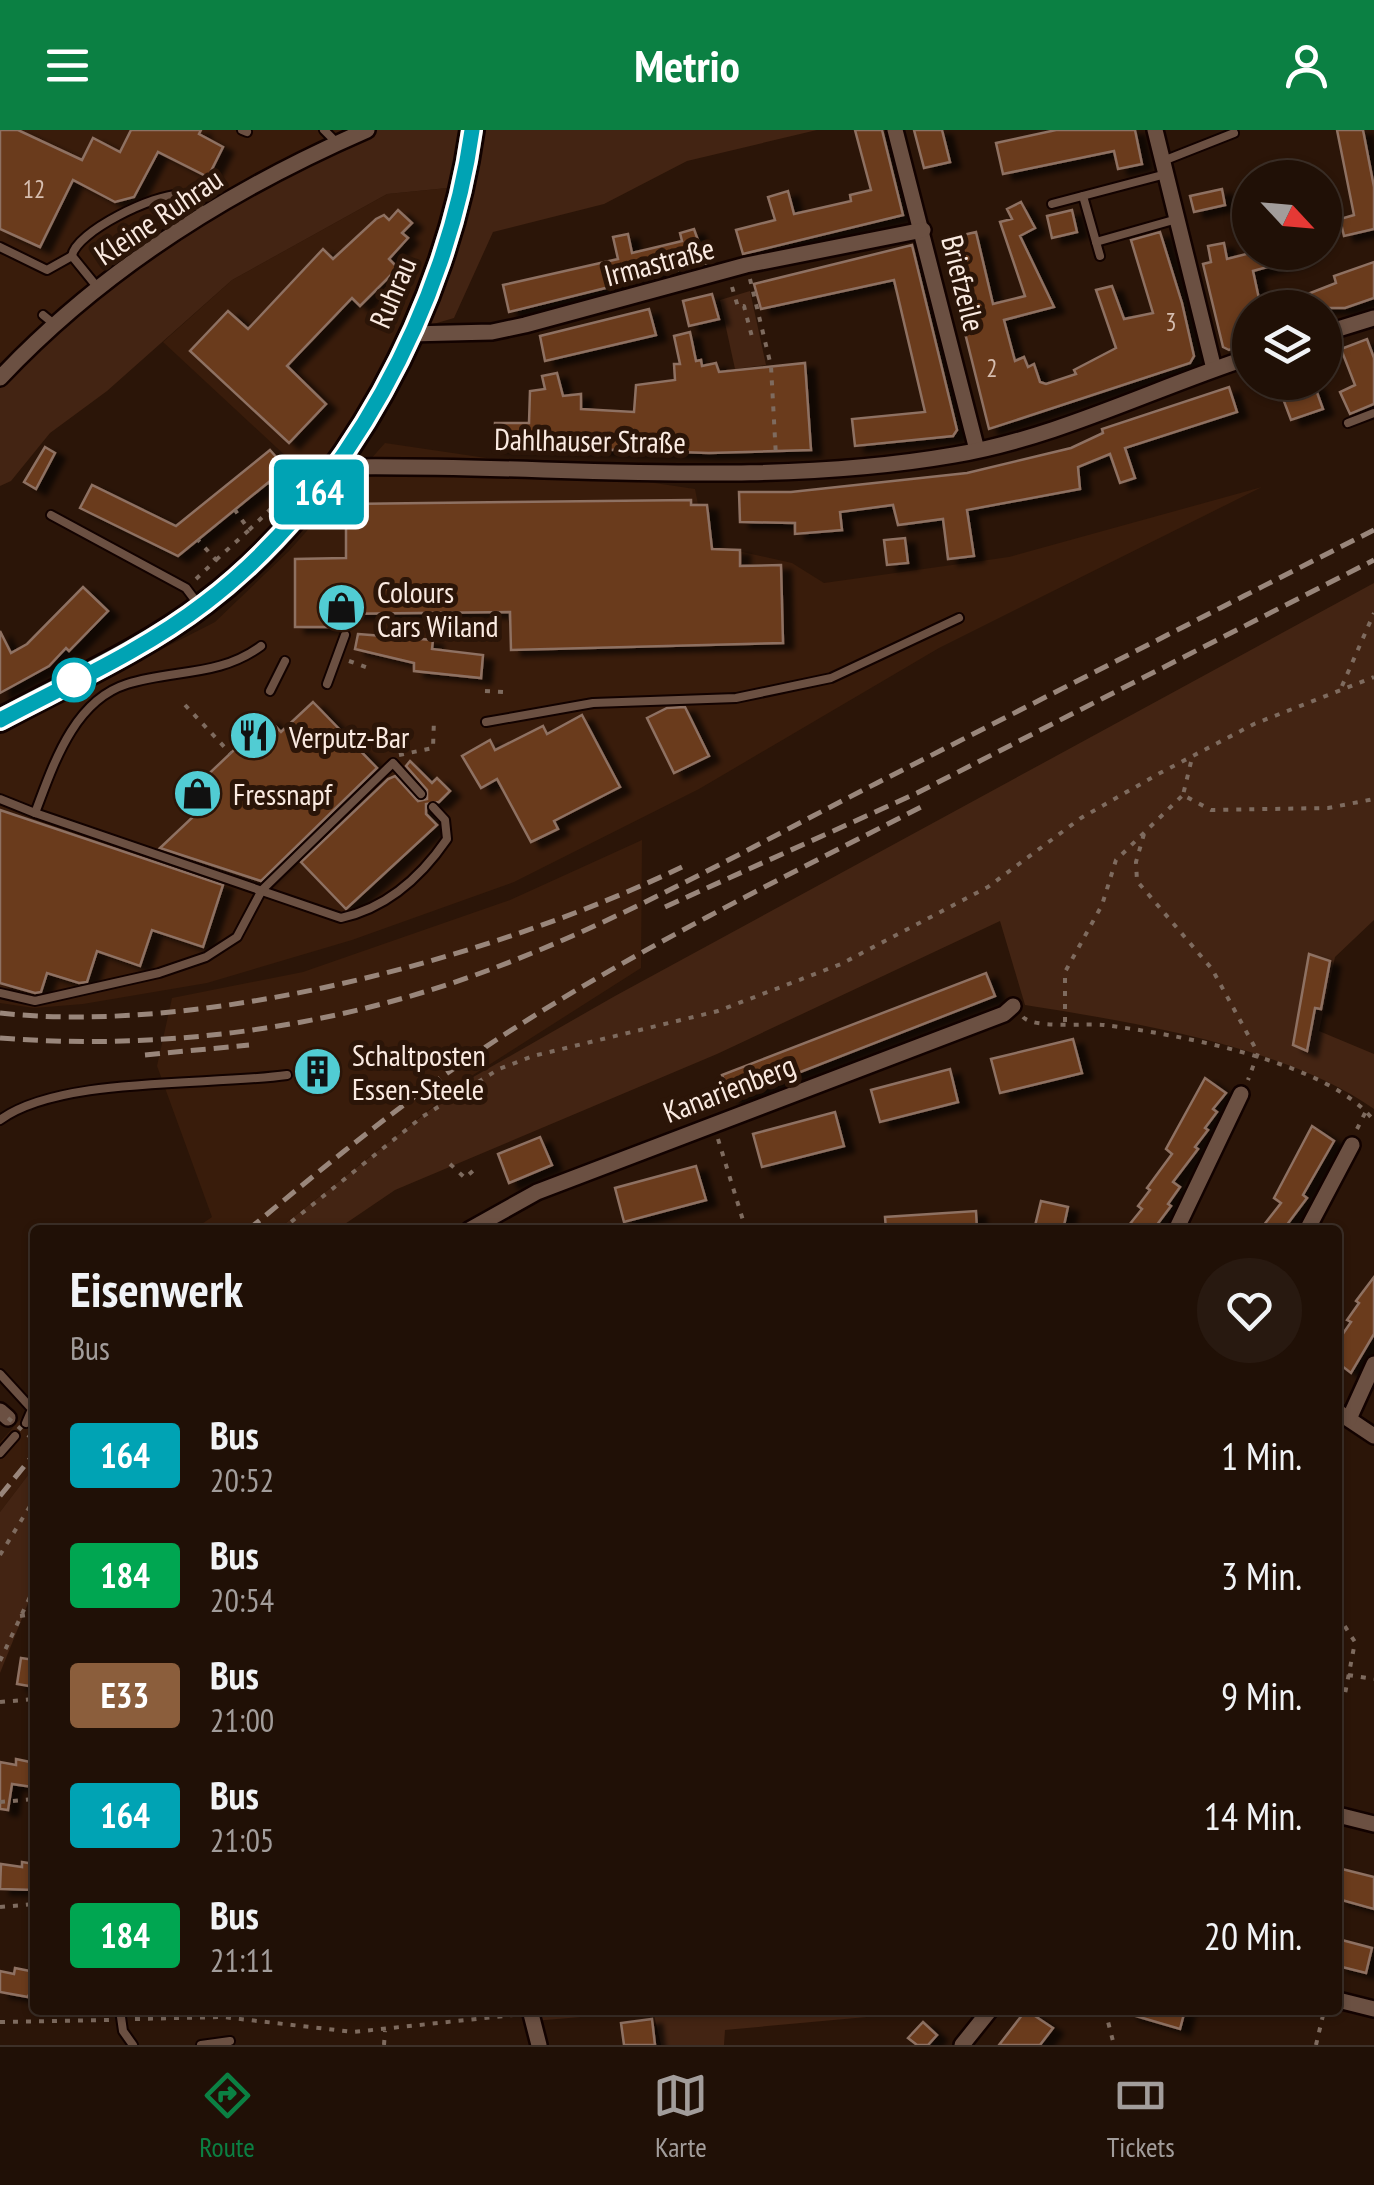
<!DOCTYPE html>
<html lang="de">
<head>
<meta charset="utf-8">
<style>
	:root { --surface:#201006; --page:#281910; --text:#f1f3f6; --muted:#a29d9b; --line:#3d3028; --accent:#0b8043 }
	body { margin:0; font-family:"PT Sans Narrow",sans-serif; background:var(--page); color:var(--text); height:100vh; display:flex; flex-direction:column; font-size:38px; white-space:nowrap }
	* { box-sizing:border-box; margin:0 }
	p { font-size:32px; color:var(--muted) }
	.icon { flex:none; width:55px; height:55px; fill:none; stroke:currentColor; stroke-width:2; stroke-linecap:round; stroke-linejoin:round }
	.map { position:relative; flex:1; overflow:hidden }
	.details { position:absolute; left:30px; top:1095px; width:1312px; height:790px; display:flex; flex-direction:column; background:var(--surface); border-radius:10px; box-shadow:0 2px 8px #0004,0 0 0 2px var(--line) }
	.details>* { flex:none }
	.badge { padding:0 20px; border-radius:8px; font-size:35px; line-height:65px }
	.needle { width:65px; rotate:116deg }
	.controls { position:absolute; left:1232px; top:30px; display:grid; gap:20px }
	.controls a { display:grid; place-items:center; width:110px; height:110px; border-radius:50%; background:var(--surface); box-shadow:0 2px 8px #0004,0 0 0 2px var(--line); font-size:50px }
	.map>.badge { position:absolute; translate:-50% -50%; box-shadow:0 0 0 5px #fff }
	.round { display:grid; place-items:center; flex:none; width:105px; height:105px; border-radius:52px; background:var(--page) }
	.overview { display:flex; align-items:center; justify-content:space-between; height:170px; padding:0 40px }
	h1 { font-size:48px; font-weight:700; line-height:75px }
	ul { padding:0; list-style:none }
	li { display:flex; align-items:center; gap:30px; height:120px; padding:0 40px }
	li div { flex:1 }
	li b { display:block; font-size:38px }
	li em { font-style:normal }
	li .badge { min-width:110px; font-weight:700; text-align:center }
	header { display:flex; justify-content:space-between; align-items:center; height:130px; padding:0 40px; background:var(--accent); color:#fff; font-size:45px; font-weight:700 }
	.menu { display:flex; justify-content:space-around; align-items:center; height:140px; border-top:2px solid var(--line); background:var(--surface); font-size:28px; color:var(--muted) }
	.menu a { display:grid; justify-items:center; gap:5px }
	.menu .active { color:var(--accent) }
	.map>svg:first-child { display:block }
</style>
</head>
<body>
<header><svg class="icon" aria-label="menu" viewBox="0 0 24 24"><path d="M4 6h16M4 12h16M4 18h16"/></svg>Metrio<svg class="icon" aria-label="person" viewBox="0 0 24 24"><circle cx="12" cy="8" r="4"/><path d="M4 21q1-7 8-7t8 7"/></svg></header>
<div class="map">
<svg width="1374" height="1915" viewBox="0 0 1374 1915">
	<defs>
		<filter id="shadow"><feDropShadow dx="10" dy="5.5" stdDeviation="2.5" flood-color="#0009"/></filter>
	</defs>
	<rect width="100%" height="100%" fill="#2b1508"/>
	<g fill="#391c0b">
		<polygon points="0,0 363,0 0,245"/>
		<polygon points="457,57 407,201 319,357 163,212 232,150 387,64"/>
		<polygon points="385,313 695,359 706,414 792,433 824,453 1009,427 1262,357 939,518 699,659 514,752 352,810 207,853 83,874 34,878 0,873 0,602 215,492 289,421"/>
		<polygon points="642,710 641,838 473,945 277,1100 193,1100 212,1087 157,936 172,868 303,842 510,770"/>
		<polygon points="35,1273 35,1336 0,1382 0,1312"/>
	</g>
	<g fill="#432413">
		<polygon points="371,0 469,0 457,57 387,64 232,150 107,261 50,303 11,351 0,356 0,251 56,194 215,79"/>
		<polygon points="476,0 817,0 687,31 604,74 493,102 454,188 413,200"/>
		<polygon points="750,161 766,235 735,239 720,170"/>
		<path d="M1374 453V790L1335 827 1319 901 1374 924V979C1285 916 1132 892 1025 875L1000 791 717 924 395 1060 336 1100H277L468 950 615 866Z"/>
		<polygon points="35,1336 35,1456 0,1543 0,1382"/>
		<polygon points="531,1880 944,1880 725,1900 724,1915 661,1915 653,1881 533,1891"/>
	</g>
	<g fill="#6a3a1e" stroke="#8e7162" stroke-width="2.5" filter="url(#shadow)">
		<polygon points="0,0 18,0 82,30 93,8 120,22 131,0 201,0 199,4 223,17 208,47 158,22 134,67 115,72 73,50 40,117 0,99"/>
		<polygon points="855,0 882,0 903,85 743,124 736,100 775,90 768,67 788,61 794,84 851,71 850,65 871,60"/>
		<polygon points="914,0 942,0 950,32 924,38"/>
		<polygon points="1056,0 1135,0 1142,34 1118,39 1114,21 1003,44 996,13"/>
		<polygon points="1337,0 1363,0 1374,57 1374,99 1344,106 1340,89 1354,85"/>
		<polygon points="1222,59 1225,75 1194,82 1190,66"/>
		<polygon points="1021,72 1035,98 1020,106 1054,177 1004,190 1015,231 1024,227 1028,237 1034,234 1040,252 1046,254 1076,244 1074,240 1116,218 1096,160 1112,156 1124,189 1153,183 1131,110 1160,102 1182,173 1194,226 1190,233 989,299 960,183 969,180 950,108 976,102 993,174 1025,166 1000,92 1012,89 1007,79"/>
		<polygon points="398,80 412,93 402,103 408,108 389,129 398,138 360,176 352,168 287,236 326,274 289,313 190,221 228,181 248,199 323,119 333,129 376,89 384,85 389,90"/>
		<polygon points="1072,80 1077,102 1052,108 1047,86"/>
		<polygon points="694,99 706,133 509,182 503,155 618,129 613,107 628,104 632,123 682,111 680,103"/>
		<polygon points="1224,113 1227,129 1254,122 1303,122 1303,127 1253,141 1261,178 1250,178 1250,212 1229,220 1223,217 1203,134 1211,132 1208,116"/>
		<polygon points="912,115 957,300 953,306 855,316 852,289 925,282 894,150 761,179 754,154"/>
		<polygon points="1374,132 1374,168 1345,178 1272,178 1336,153 1334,146"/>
		<polygon points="712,164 719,189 689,196 683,171"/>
		<polygon points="649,179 656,205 545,231 540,206"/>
		<polygon points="690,202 696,231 701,230 702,236 716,233 719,242 805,233 811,320 709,323 494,316 495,293 529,293 530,261 545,259 542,246 557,243 563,266 581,264 581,279 634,282 636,255 675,250 674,234 680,234 674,206"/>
		<polygon points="1367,209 1374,228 1374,274 1350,284 1340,262 1355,255 1341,219"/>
		<polygon points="1314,254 1323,279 1291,290 1282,266"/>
		<polygon points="1229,257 1237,282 1125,318 1135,348 1120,353 1110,324 1078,337 1080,359 967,380 974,426 948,429 943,389 898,395 893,375 840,382 842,400 795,404 795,393 740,392 739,362 791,362 967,343 1071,318 1103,303 1102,299"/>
		<polygon points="45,317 55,323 36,359 24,352"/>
		<polygon points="270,320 286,338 178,426 80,378 92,355 176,396"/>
		<polygon points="691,370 691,375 707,375 712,419 740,420 740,436 781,435 783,513 511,520 510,482 333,484 333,497 295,497 295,429 346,428 346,374"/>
		<polygon points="905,408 908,433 887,435 884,410"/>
		<polygon points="83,457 108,481 69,521 66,518 49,536 0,563 0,501 11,523 27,514"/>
		<polygon points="358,504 433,510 432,519 483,525 481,548 414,541 414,533 355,519"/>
		<polygon points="313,572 377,638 261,751 160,718 195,685 181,670 268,588 281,602"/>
		<polygon points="685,577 709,626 674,643 647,588 667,578"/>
		<polygon points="582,585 620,657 554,691 558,699 531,712 497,649 481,658 462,626 490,610 495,620 543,596 547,604"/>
		<polygon points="410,631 432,653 437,648 450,661 439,672 426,674 426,684 437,695 346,779 301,732 388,649 395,646 418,671 427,669 427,660 406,636"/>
		<polygon points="0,680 223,755 203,817 152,800 140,836 97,821 87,852 79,853 47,843 41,862 35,863 0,853"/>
		<polygon points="1309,824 1330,831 1321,879 1315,878 1307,921 1293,915"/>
		<polygon points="986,843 995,866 731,969 722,945"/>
		<polygon points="1073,909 1082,943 1000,963 991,929"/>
		<polygon points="950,939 958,972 880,992 871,960"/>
		<polygon points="1205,948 1226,963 1213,979 1217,982 1205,998 1208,1000 1195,1017 1198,1019 1173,1052 1180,1057 1168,1074 1171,1076 1153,1100 1125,1100 1142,1079 1138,1076 1150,1060 1147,1058 1172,1024 1166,1019"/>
		<polygon points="835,982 844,1016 762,1037 753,1004"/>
		<polygon points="1312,996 1334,1011 1303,1065 1307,1068 1283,1100 1260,1100 1281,1073 1274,1068"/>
		<polygon points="540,1007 552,1035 509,1053 498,1024"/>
		<polygon points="696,1036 706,1070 624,1092 615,1058"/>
		<polygon points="1041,1071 1068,1077 1063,1100 1034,1100"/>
		<polygon points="976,1081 977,1100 886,1100 885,1087"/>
		<polygon points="1374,1147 1374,1204 1351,1243 1338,1233 1338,1211 1351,1192 1347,1190 1359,1173 1356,1171"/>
		<polygon points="21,1528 35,1530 35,1557 17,1554"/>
		<polygon points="16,1629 35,1633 35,1652 32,1657 12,1654 8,1680 0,1679 0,1632 16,1635"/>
		<polygon points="22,1732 35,1734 35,1760 0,1759 1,1734 22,1737"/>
		<polygon points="1338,1738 1374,1747 1374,1779 1338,1769"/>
		<polygon points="1338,1809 1372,1818 1366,1843 1338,1836"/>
		<polygon points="15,1838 35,1842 35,1863 30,1862 28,1867 0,1862 0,1841 14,1844"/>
		<polygon points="1026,1880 1053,1898 1040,1915 999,1915"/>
		<polygon points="1129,1880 1185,1880 1180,1899 1129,1884"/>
		<polygon points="652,1889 655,1915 624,1915 621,1893"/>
		<polygon points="923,1892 937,1905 928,1915 917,1915 908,1908"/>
	</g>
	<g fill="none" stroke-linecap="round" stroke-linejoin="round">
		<defs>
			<g id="lane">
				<polyline points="242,0 247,2"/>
				<polyline points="324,0 337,13"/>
				<polyline points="1163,31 1234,3"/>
				<polyline points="1083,66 1100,126"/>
				<polyline points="1052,74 1166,44"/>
				<polyline points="1096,112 1177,89"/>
				<polyline points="0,117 47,140 72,126"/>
				<path d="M98 158 72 126C75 102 156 63 180 65 192 67 198 75 205 84"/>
				<polyline points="43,185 54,194"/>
				<polyline points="1348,293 1374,283"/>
				<polyline points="51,385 186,458 198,474"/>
				<path d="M261 516C219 547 174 539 127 554 73 571 53 636 35 683L341 788C386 778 421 747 447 709L445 690 433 677"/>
				<polyline points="327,554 345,505"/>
				<polyline points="270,561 285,531"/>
				<polyline points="486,592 593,573 736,568 831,548 959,488"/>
				<polyline points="0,669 35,683"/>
				<polyline points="0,863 35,871 159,843 206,827 237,807 262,760 393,633 421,664"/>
				<path d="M0 990C60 946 209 956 287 945"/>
				<polyline points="0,1244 32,1279 26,1293"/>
				<polyline points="0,1323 15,1306"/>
				<polyline points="120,1880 123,1901 133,1915"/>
				<polyline points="201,1915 230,1911"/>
			</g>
			<g id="street">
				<polyline points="895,0 977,320"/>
				<polyline points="1155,0 1214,239"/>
				<polyline points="1325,203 1374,188"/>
				<polyline points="409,204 492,202 525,195 746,135 923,100"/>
				<path d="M0 248C102 140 231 59 367 0"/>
				<path d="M339 337C543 333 752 360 954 325 1056 308 1152 259 1250 227"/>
				<polyline points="469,1100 537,1062 1004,884 1013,876"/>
				<polyline points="1176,1100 1241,964"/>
				<polyline points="1307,1100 1352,1015"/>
				<polyline points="0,1281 8,1288"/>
				<polyline points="1338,1282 1374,1306"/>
				<polyline points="1349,1289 1374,1234"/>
				<polyline points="1338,1685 1374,1694"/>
				<polyline points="1338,1870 1374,1879"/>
				<polyline points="530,1880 539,1915"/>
				<polyline points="962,1915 990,1880"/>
			</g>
			<path id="secondary" d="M0 590C68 553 144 520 205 473 346 367 448 174 472 0"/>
		</defs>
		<use href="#lane" stroke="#120200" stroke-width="12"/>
		<use href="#street" stroke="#120200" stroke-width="20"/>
		<use href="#secondary" stroke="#120200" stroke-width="28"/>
		<g stroke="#7e6b5f" stroke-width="4" stroke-dasharray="5 8" stroke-linecap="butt">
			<polyline points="750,149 771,236 776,327"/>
			<polyline points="732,157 738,177 744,176 752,207"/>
			<polyline points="249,400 282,368 269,353"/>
			<polyline points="216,430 249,400 235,380"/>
			<polyline points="196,449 216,430 198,410"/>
			<polyline points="349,531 368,538"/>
			<polyline points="1342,556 1374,483"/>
			<polyline points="485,561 505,562"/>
			<polyline points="185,575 231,624"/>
			<polyline points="242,593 252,604"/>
			<polyline points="399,625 433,618 434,589"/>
			<polyline points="1191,632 1183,665 1211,680 1328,678 1374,669"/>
			<polyline points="190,645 199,655"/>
			<polyline points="1144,704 1136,732 1137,751 1212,839 1258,923 1248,950"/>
			<path d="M1023 887C1034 899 1084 893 1104 895 1176 904 1330 932 1374 991"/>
			<polyline points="1065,892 1065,842 1102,775 1116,730 1183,665"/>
			<polyline points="1357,999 1366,981"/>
			<polyline points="718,1009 746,1100"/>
			<polyline points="450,1034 465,1048 475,1039"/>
			<polyline points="281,1100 422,987 499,939 533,926 718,881 841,834 988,757 1081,688 1160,643 1254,594 1374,547"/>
			<polyline points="0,1425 35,1368"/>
			<polyline points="20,1486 35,1484"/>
			<polyline points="0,1531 35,1456"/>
			<polyline points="1348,1545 1374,1549"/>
			<polyline points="1338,1568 1344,1569 1355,1512 1344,1495"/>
			<polyline points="0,1572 35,1569"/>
			<polyline points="0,1672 35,1669"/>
			<polyline points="0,1777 35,1774"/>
			<polyline points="1105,1880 1114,1915"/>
			<polyline points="135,1889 223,1887 353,1902 513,1885"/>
			<polyline points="0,1892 110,1890"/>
			<polyline points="384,1915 385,1901"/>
			<polyline points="1316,1915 1324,1881"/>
		</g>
		<use href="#lane" stroke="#6b5042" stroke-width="8"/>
		<use href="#street" stroke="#6b5042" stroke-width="15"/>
		<use href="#secondary" stroke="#58675f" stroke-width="22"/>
		<g stroke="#99867b" stroke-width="5" stroke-dasharray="15 8" stroke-linecap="butt">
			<polyline points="665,777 917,663 1374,430"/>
			<path d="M0 883C206 906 497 826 682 737"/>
			<path d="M0 908C165 921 334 898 489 840 623 790 749 718 877 653 1042 569 1208 484 1374 400"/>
			<polyline points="145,925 249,915"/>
			<path d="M248 1100C313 1046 377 993 446 944 595 839 763 758 925 675"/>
			<polyline points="0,1366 35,1323"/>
		</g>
		<polyline stroke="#7e6b5f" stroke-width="4" stroke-dasharray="5 8" stroke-linecap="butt" points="8,1288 35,1311"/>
	</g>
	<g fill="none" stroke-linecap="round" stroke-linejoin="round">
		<defs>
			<path id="line" d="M0 590C68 554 144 520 205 473 346 366 448 175 472 0"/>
		</defs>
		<use href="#line" stroke="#fff" stroke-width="22"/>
		<use href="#line" stroke="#00a3b4" stroke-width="15"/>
	</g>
	<defs>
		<symbol id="shop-disc" viewBox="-11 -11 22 22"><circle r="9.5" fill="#51ccd3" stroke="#2b1508"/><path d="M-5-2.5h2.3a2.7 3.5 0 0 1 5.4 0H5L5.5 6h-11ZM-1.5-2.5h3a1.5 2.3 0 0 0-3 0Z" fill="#111"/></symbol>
		<symbol id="restaurant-disc" viewBox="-11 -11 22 22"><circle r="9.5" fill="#51ccd3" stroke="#2b1508"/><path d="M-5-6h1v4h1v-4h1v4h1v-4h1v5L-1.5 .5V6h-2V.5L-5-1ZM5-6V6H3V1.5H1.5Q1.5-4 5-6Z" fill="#111"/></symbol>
		<symbol id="building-disc" viewBox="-11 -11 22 22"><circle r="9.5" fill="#51ccd3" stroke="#2b1508"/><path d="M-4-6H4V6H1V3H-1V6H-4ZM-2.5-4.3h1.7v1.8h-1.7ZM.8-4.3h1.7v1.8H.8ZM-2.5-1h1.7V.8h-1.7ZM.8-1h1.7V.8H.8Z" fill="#111"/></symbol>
	</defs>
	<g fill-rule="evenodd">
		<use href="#shop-disc" x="314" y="450" width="55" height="55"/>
		<use href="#restaurant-disc" x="226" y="578" width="55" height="55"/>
		<use href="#shop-disc" x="170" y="636" width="55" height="55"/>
		<use href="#building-disc" x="290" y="914" width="55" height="55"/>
	</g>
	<circle fill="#fff" stroke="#00a3b4" stroke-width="5" cx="74" cy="550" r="20"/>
	<g text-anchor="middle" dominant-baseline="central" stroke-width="10" stroke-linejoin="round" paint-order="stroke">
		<g font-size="25" fill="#d6beb0">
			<text x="34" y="59">12</text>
			<text x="1171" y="192">3</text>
			<text x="992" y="238">2</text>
		</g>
		<g font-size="30" fill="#faeae1" stroke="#2b1508">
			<text transform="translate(158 86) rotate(-34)">Kleine Ruhrau</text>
			<text transform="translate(659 131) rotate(-15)">Irmastraße</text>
			<text transform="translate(964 153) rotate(76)">Briefzeile</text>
			<text transform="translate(392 162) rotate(-67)">Ruhrau</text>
			<text transform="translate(590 310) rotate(1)">Dahlhauser Straße</text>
			<text transform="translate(729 958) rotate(-21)">Kanarienberg</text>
		</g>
		<g font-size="30" fill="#faeae1" stroke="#2b1508" text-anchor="start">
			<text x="377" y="461">Colours<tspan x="377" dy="34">Cars Wiland</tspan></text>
			<text x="289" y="606">Verputz-Bar</text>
			<text x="233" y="663">Fressnapf</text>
			<text x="352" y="924">Schaltposten<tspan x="352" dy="34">Essen-Steele</tspan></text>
		</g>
	</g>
</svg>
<div class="controls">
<a><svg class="needle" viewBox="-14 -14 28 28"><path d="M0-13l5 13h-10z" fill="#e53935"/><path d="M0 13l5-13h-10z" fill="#a29d9b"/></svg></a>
<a><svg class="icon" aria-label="layers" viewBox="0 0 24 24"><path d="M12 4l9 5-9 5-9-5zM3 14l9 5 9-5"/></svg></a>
</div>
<b class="badge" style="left:319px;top:362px;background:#00a3b4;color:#fff">164</b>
<section class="details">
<div class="overview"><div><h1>Eisenwerk</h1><p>Bus</p></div><a class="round"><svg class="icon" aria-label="heart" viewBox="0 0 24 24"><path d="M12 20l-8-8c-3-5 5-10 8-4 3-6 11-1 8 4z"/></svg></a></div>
<ul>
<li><span class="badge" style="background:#00a3b4;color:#fff">164</span><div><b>Bus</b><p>20:52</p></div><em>1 Min.</em></li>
<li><span class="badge" style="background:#00a651;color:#fff">184</span><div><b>Bus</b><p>20:54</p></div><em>3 Min.</em></li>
<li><span class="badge" style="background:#8b5e3c;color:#fff">E33</span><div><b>Bus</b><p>21:00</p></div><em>9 Min.</em></li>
<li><span class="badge" style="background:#00a3b4;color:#fff">164</span><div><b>Bus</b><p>21:05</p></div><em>14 Min.</em></li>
<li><span class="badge" style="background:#00a651;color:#fff">184</span><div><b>Bus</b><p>21:11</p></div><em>20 Min.</em></li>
</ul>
</section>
</div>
<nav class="menu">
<a class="active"><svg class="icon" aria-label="directions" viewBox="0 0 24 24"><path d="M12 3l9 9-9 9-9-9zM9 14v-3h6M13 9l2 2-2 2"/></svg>Route</a>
<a><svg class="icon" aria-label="map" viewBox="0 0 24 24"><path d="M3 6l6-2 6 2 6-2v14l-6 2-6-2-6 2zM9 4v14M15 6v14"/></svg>Karte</a>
<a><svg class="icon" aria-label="tickets" viewBox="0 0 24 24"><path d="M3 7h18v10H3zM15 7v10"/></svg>Tickets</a>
</nav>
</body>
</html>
